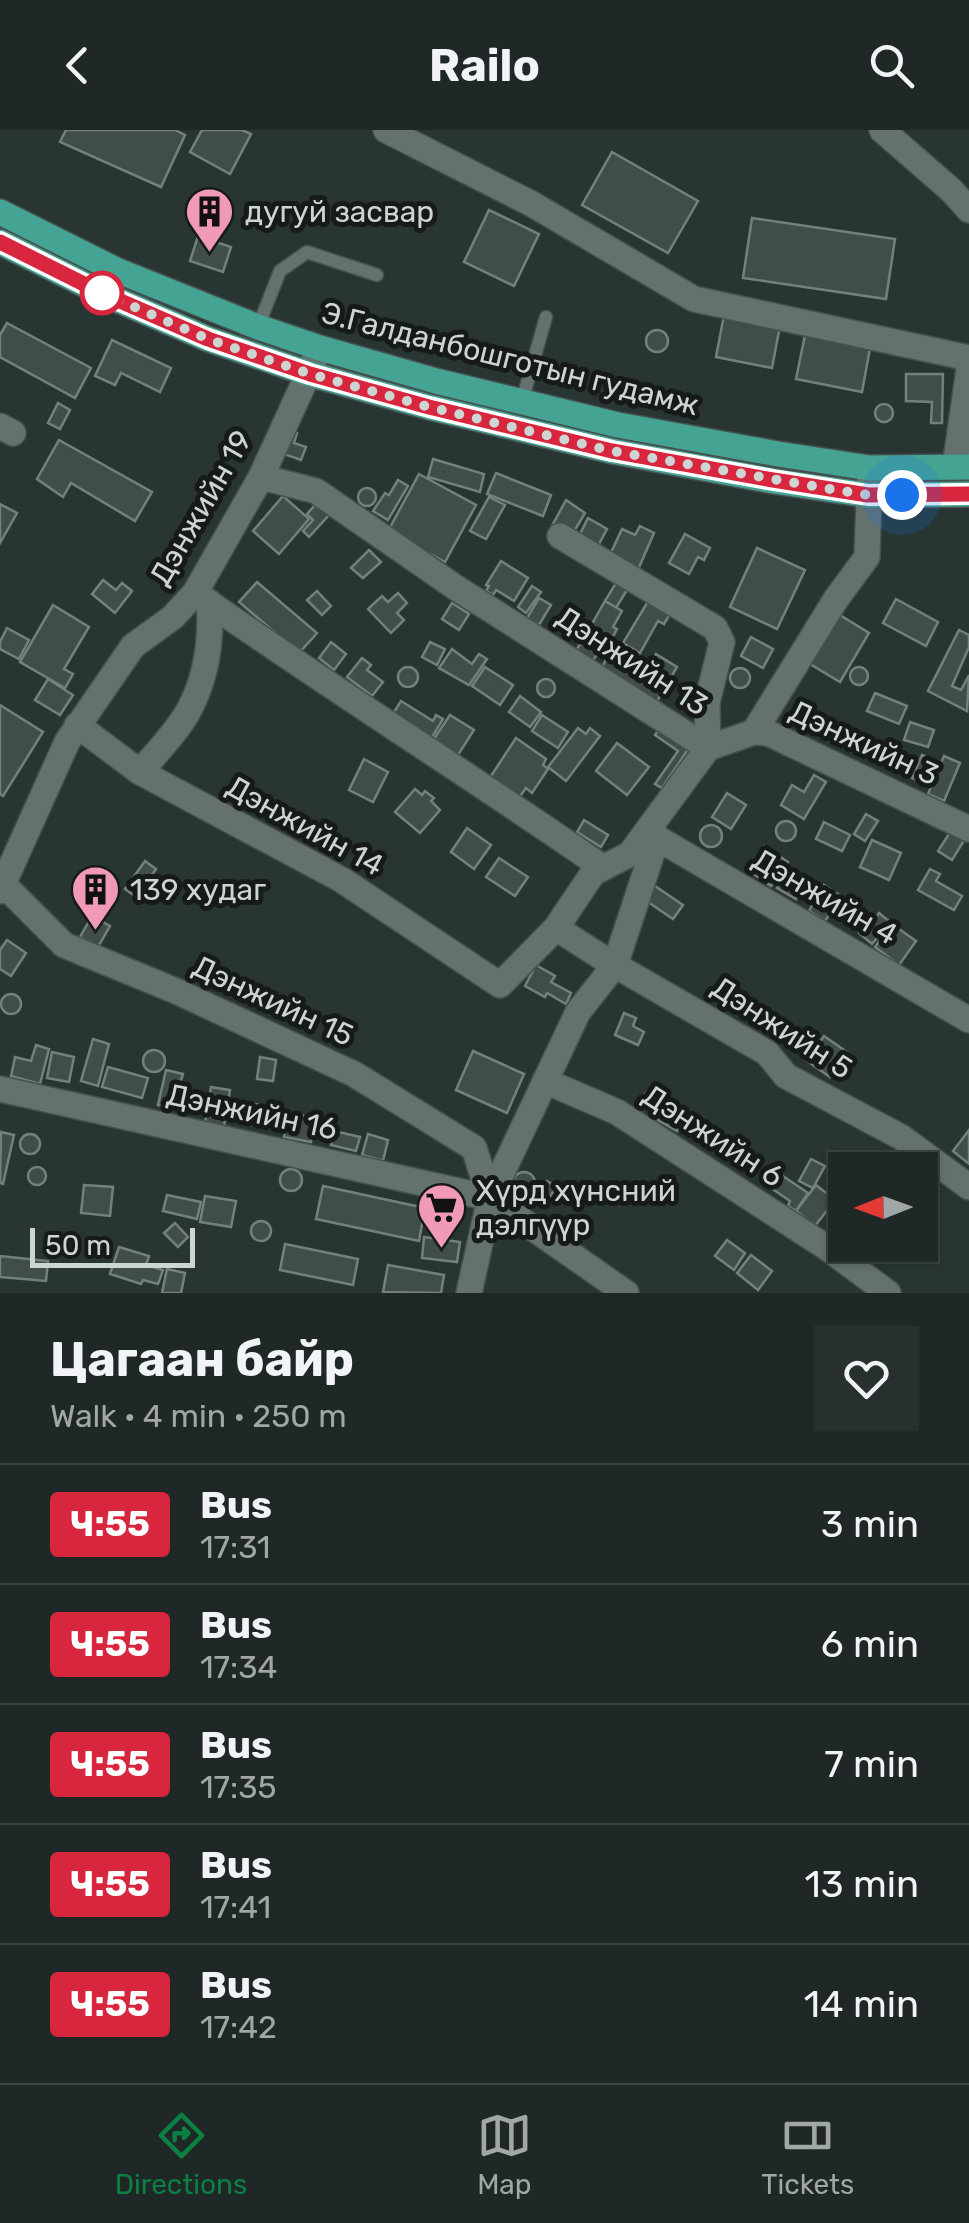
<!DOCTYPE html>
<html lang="en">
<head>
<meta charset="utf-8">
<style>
	:root { --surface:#1f2826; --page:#27302e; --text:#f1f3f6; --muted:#a1a6a7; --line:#3c4443; --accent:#0b8043 }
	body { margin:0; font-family:Rubik,sans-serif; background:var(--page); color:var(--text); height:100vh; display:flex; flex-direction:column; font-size:38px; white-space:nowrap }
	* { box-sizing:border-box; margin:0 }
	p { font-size:32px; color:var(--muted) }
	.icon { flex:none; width:55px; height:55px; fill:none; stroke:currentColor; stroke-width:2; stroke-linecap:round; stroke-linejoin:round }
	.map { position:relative; height:1163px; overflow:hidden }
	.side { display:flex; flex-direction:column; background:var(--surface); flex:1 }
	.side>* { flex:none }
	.badge { padding:0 20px; border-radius:8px; font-size:35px; line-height:65px }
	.needle { width:65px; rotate:269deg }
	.buttons { position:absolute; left:828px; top:1022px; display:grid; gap:20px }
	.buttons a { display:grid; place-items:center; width:110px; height:110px; border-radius:0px; background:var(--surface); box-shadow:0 2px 8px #0004,0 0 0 2px var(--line); font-size:50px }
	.scale { position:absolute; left:30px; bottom:25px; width:165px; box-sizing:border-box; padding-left:10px; border:5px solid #cdd5d3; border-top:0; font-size:28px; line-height:35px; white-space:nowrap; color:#cdd5d3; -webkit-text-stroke:8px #161b1a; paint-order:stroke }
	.you { position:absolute; width:50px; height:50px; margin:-25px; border:8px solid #fff; border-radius:50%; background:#1a73e8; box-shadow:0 0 0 15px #1a73e833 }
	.map>.badge { position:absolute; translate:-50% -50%; box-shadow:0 0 0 5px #fff }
	.round { display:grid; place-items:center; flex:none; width:105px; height:105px; border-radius:0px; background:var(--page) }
	.summary { display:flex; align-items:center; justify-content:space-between; height:170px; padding:0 50px }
	h1 { font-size:48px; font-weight:700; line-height:75px }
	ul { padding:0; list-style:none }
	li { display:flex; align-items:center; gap:30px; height:120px; padding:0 50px; border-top:2px solid var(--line) }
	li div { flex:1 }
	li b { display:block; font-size:38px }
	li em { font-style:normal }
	li .badge { min-width:110px; font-weight:700; text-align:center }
	header { display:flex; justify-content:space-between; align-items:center; height:130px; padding:0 50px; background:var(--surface); font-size:45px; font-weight:700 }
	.tab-bar { display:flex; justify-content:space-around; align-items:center; height:140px; border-top:2px solid var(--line); background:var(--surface); font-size:28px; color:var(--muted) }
	.tab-bar a { display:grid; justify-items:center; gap:5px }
	.tab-bar .current { color:var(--accent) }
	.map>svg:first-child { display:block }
</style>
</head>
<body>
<header><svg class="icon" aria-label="back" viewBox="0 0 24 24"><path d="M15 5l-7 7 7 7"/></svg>Railo<svg class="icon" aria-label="search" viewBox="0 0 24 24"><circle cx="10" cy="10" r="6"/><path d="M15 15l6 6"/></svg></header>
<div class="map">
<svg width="969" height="1163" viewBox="0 0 969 1163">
	<rect width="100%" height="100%" fill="#293532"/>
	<g fill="#404d49" stroke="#73817d" stroke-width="2.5">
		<polygon points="66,0 175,0 185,5 161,57 60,12"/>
		<polygon points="202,0 242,0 251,4 230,44 190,22"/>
		<polygon points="612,22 698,71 668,123 582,75"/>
		<polygon points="489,80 539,104 514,156 464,132"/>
		<polygon points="752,88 895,109 886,169 743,148"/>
		<polygon points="198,106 231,117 223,142 190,131"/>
		<polygon points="724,185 780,196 772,238 716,227"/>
		<polygon points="7,193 91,238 75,268 0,227 0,205"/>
		<polygon points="806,200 871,213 862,262 796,249"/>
		<circle cx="657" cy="211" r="11"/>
		<polygon points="112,210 171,238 160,262 121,243 115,255 95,246"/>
		<polygon points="906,244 943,244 942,293 931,293 932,272 906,271"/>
		<polygon points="58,273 70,280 60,299 48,293"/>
		<circle cx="884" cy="283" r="9"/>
		<polygon points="289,300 297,303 294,313 306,317 301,330 281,323"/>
		<polygon points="59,310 152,362 135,391 71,353 63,367 37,349"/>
		<polygon points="433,329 484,344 480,362 428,347"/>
		<polygon points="496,343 551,365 543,386 487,364"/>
		<polygon points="419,344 476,375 445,432 388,401"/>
		<polygon points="398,350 408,356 388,390 373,381 385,363 389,365"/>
		<circle cx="367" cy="367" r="9"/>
		<polygon points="283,366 309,389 279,424 253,401"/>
		<polygon points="489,367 505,375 486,409 470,401"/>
		<polygon points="566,370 585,383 572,405 552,396"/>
		<polygon points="0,374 17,383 0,413"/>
		<polygon points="316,374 329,385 309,407 303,401 313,390 307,384"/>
		<polygon points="588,388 607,399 598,416 578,408"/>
		<polygon points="640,396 654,403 637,442 608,429 622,399 635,405"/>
		<polygon points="685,404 710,418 704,430 698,427 689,444 669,433"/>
		<polygon points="757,418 805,440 777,499 730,477"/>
		<polygon points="369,420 381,432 363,448 351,438"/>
		<polygon points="501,431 528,448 514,471 496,460 493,465 486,461 489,456 486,455"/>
		<polygon points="619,448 630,455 616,478 605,471"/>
		<polygon points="103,450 116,460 122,453 132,461 115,483 92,464"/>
		<polygon points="257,452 317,503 299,523 239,472"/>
		<polygon points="532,456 541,462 526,483 518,477"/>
		<polygon points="317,461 331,476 322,485 307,470"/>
		<polygon points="398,463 407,473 397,483 404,490 391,503 368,479 382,466 388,472"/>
		<polygon points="539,468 551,475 539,495 527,488"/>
		<polygon points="650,468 672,481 664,494 658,491 640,523 623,513"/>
		<polygon points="896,469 938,492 926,516 883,493"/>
		<polygon points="605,471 622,481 613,497 617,499 610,512 606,509 601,518 584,508"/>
		<polygon points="452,473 469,484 459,500 442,489"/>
		<polygon points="53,475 89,497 64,539 73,544 65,558 20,532"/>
		<polygon points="835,482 869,503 840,552 805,531"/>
		<polygon points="7,498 29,510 19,529 0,519 0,512"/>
		<polygon points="959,500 969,505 969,517 952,556 961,560 969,545 967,581 928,561"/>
		<polygon points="751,507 773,519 763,538 741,526"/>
		<polygon points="584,508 601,518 592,532 575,522"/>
		<polygon points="331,512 346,524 334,540 319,528"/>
		<polygon points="430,512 445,519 437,535 422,527"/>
		<polygon points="616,513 647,532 640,544 664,559 656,573 600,540"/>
		<polygon points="452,519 472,534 479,524 487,529 469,555 439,538"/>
		<polygon points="656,524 677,537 666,556 644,544"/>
		<polygon points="362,528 371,535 367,540 383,552 372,566 347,547"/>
		<circle cx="859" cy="546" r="9"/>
		<polygon points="485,537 513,555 500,575 472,556"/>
		<circle cx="408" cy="547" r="10"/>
		<circle cx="740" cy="548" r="10"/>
		<polygon points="48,549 73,565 60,585 35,570"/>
		<circle cx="546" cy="558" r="9"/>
		<polygon points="875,563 907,576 899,594 867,581"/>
		<polygon points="520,566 541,582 530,597 509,582"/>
		<polygon points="401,571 433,591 436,585 443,589 431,609 392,585"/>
		<polygon points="0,575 43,602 3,666 0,664"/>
		<polygon points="813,582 836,593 828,608 806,597"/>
		<polygon points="450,585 474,600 458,625 434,609"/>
		<polygon points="542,585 568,602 558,618 532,601"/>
		<polygon points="910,592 934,600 928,617 904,610"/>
		<polygon points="839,593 871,608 862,626 830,611"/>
		<polygon points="578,598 586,604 590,598 600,606 566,651 548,637"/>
		<polygon points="660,598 689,618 662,658 655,654 678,621 655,605"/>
		<polygon points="516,608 546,629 543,635 548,639 532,663 526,658 518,669 489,649"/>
		<polygon points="617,613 649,637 627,665 596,641"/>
		<polygon points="922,625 937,632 927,655 912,648"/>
		<polygon points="944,626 960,633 944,671 928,664"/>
		<polygon points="364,629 388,642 373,672 349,660"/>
		<polygon points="814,645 826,652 804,689 781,675 792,655 804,662"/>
		<polygon points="415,659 422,665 425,661 434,668 431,671 440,680 420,703 395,682"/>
		<polygon points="727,663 746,675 731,699 712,687"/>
		<polygon points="866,684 878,691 865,711 854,704"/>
		<polygon points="584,690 608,705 601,717 577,702"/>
		<circle cx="786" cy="701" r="10"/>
		<polygon points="824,692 850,705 842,721 816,709"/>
		<circle cx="711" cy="706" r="11"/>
		<polygon points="954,696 968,704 952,730 938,721"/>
		<polygon points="467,698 491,715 474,739 451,722"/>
		<polygon points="872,710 901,723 889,750 860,737"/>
		<polygon points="764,716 788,732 771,756 748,740"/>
		<polygon points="499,728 528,747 515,766 486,747"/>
		<polygon points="145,731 156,739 136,767 125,759"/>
		<polygon points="930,739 940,744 936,751 962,766 954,780 918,760"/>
		<polygon points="787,741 806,752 796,769 777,758"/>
		<polygon points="85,751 110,767 100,783 76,767"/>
		<polygon points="824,755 841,766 825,791 809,781"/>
		<polygon points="655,756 683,775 673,789 645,770"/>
		<polygon points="879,783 890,792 872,814 859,803 864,796 868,799"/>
		<polygon points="92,786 110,796 98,817 80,807"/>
		<polygon points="892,794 916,811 899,835 875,817"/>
		<polygon points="7,810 26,823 11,846 0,839 0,820"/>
		<polygon points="536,835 555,846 551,852 571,863 566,874 547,863 545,867 525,856"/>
		<circle cx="11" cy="874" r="10"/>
		<polygon points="624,883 636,888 633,896 644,902 638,915 615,905"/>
		<polygon points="824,906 847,922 830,947 807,931"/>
		<polygon points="93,909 109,914 98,956 81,951"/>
		<polygon points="36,915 49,919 40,954 11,946 15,927 31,931"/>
		<circle cx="154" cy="931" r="11"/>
		<polygon points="473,921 524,944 507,983 456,960"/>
		<polygon points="52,922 74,927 69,952 47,948"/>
		<polygon points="260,927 276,930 273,951 257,949"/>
		<polygon points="108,937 148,948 142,968 102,957"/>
		<polygon points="166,940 183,944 179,957 193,961 188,982 158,975"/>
		<polygon points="211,957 230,960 224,996 205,993"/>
		<circle cx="653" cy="970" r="10"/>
		<polygon points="255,974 282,980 278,999 251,993"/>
		<polygon points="666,977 685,988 677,1001 658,990"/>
		<polygon points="289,983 315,988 311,1012 284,1007"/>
		<polygon points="969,1000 969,1034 953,1021"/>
		<polygon points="334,1001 360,1007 356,1021 331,1015"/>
		<polygon points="1,1002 14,1005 3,1054 0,1053"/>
		<circle cx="30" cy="1014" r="10"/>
		<polygon points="368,1004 388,1010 383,1031 362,1025"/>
		<polygon points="839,1023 845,1027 848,1023 857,1028 850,1040 845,1040 845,1043 832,1035"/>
		<polygon points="811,1029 825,1036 813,1058 799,1051"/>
		<circle cx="37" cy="1046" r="9"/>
		<circle cx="291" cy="1050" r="11"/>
		<circle cx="524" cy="1053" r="11"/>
		<polygon points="780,1044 808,1063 796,1081 788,1076 790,1071 771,1058"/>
		<polygon points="547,1051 556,1056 545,1077 536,1072"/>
		<polygon points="84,1055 113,1057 110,1086 81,1083"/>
		<polygon points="816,1055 835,1070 815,1096 796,1081"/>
		<polygon points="323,1056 425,1078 419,1111 316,1089"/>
		<polygon points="167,1065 201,1072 197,1089 163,1081"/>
		<polygon points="205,1066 236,1071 231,1097 200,1092"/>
		<circle cx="261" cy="1101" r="10"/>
		<polygon points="175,1093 188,1107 178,1117 164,1103"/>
		<polygon points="424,1107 460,1112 457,1132 422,1128"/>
		<polygon points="727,1110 745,1123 734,1140 715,1126"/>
		<polygon points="285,1114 358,1129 353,1155 280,1140"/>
		<polygon points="119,1117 149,1126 146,1135 163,1140 158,1154 143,1150 141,1154 110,1144"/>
		<polygon points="751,1125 772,1141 758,1160 737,1143"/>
		<polygon points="0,1126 48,1131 46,1151 0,1147"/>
		<polygon points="388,1135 444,1145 441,1163 383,1162"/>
		<polygon points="167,1139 185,1143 181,1163 162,1163"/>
	</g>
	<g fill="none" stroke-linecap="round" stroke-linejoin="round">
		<defs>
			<g id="lane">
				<polyline points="258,197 280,141 307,122 377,145"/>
				<polyline points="522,271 546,187"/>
			</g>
			<g id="street">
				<polyline points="386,0 532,74 694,169 969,228"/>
				<polyline points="882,0 951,60 969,80"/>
				<polyline points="0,296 13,303"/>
				<polyline points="955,337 969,239"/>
				<polyline points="261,347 316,361 455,457 708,618 707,573 722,512 715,498 560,406"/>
				<path d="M195 463C329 557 468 644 602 737"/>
				<polyline points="77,595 140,642 342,750 500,855 556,798 593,743 630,724 708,618 754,602 768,603 969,699"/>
				<polyline points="754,602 836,469 867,427 870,338"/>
				<path d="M140 642C156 623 177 602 189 580 207 546 212 510 209 472"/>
				<polyline points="651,698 657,708 969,890"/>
				<polyline points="4,755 64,815 176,861 354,944 474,1018 490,1068"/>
				<polyline points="0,761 67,612 133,516 173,487 195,463 261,347 320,218"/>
				<polyline points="556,798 606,830 767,923 786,946 901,1007 969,1057"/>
				<polyline points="545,951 617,982 826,1117 888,1163"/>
				<polyline points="0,959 490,1068 626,1163"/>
				<polyline points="469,1163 490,1068 578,882 615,835 657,708"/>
			</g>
			<g id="primary">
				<polyline points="0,82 116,140 258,197 320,218 436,251 618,295 778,324 870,338 969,337"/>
				<polyline points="0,112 104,164 208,209 310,244 429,277 612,321 773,351 868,365 969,364"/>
			</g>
		</defs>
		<use href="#lane" stroke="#46504e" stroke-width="15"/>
		<use href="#street" stroke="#46504e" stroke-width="28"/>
		<use href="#primary" stroke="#46504e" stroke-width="28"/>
		<use href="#lane" stroke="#64716e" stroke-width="12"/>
		<use href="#street" stroke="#64716e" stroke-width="25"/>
		<use href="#primary" stroke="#44a393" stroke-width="25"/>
	</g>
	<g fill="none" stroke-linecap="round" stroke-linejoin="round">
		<defs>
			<polyline id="line" points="0,112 104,164 208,209 310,244 429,277 612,321 773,350 868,365 969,364"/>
		</defs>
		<use href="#line" stroke="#fff" stroke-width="22"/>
		<use href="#line" stroke="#d7263d" stroke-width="15"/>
		<polyline stroke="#cdd5d3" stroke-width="10" stroke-dasharray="0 18" points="102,163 208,209 310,244 429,277 612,321 836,360 868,365 902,365"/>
	</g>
	<defs>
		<symbol id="building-pin" viewBox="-11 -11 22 30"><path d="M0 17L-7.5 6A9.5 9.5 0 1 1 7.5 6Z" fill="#f09ab7" stroke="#161b1a"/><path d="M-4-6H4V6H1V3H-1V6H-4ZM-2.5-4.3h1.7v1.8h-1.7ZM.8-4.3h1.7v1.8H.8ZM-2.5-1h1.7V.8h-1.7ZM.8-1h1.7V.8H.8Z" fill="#111"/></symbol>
		<symbol id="supermarket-pin" viewBox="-11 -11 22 30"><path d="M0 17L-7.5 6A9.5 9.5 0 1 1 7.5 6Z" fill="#f09ab7" stroke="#161b1a"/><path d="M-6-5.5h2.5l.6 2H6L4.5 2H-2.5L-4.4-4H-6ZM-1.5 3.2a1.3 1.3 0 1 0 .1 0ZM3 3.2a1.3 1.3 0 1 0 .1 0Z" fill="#111"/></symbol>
	</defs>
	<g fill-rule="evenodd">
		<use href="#building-pin" x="182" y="54" width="55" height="75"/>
		<use href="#building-pin" x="68" y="732" width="55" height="75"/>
		<use href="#supermarket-pin" x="414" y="1050" width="55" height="75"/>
	</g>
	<circle fill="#fff" stroke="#d7263d" stroke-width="5" cx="102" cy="163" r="20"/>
	<g text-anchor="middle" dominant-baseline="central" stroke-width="10" stroke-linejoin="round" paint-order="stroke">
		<g font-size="30" fill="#cdd5d3" stroke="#161b1a" text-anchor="start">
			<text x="245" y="82">дугуй засвар</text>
			<text x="130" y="760">139 худаг</text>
			<text x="476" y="1061">Хүрд хүнсний<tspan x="476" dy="34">дэлгүүр</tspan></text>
		</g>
		<g font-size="30" fill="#cdd5d3" stroke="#161b1a">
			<text transform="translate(510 229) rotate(14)">Э.Галданбошготын гудамж</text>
			<text transform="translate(201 378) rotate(-60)">Дэнжийн 19</text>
			<text transform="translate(632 531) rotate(33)">Дэнжийн 13</text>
			<text transform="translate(864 613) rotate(25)">Дэнжийн 3</text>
			<text transform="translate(305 696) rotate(29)">Дэнжийн 14</text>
			<text transform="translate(825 767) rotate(30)">Дэнжийн 4</text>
			<text transform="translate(273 871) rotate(25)">Дэнжийн 15</text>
			<text transform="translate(782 898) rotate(33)">Дэнжийн 5</text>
			<text transform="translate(252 982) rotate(12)">Дэнжийн 16</text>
			<text transform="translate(713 1006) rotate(33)">Дэнжийн 6</text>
		</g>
	</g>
</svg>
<div class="buttons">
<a><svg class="needle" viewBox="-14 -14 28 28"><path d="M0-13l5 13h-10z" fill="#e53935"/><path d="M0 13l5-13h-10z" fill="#a1a6a7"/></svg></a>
</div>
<div class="scale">50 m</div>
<div class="you" style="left:902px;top:365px"></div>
</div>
<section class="side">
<div class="summary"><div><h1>Цагаан байр</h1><p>Walk · 4 min · 250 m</p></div><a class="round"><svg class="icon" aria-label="heart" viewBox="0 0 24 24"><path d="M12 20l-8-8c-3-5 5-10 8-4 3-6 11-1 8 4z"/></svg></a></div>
<ul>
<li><span class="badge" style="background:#d7263d;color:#fff">Ч:55</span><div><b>Bus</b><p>17:31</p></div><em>3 min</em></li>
<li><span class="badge" style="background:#d7263d;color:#fff">Ч:55</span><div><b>Bus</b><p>17:34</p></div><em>6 min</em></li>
<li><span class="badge" style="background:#d7263d;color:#fff">Ч:55</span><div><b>Bus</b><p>17:35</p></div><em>7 min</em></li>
<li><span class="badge" style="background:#d7263d;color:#fff">Ч:55</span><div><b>Bus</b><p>17:41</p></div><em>13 min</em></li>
<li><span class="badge" style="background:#d7263d;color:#fff">Ч:55</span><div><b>Bus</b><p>17:42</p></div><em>14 min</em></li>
</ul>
</section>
<nav class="tab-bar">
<a class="current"><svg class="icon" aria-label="directions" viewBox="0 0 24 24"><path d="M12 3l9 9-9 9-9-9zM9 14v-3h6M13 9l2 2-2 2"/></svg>Directions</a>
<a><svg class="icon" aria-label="map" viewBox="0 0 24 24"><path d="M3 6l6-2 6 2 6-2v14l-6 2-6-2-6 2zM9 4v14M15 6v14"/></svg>Map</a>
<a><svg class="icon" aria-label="tickets" viewBox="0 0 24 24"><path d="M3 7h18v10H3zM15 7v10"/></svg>Tickets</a>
</nav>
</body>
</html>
